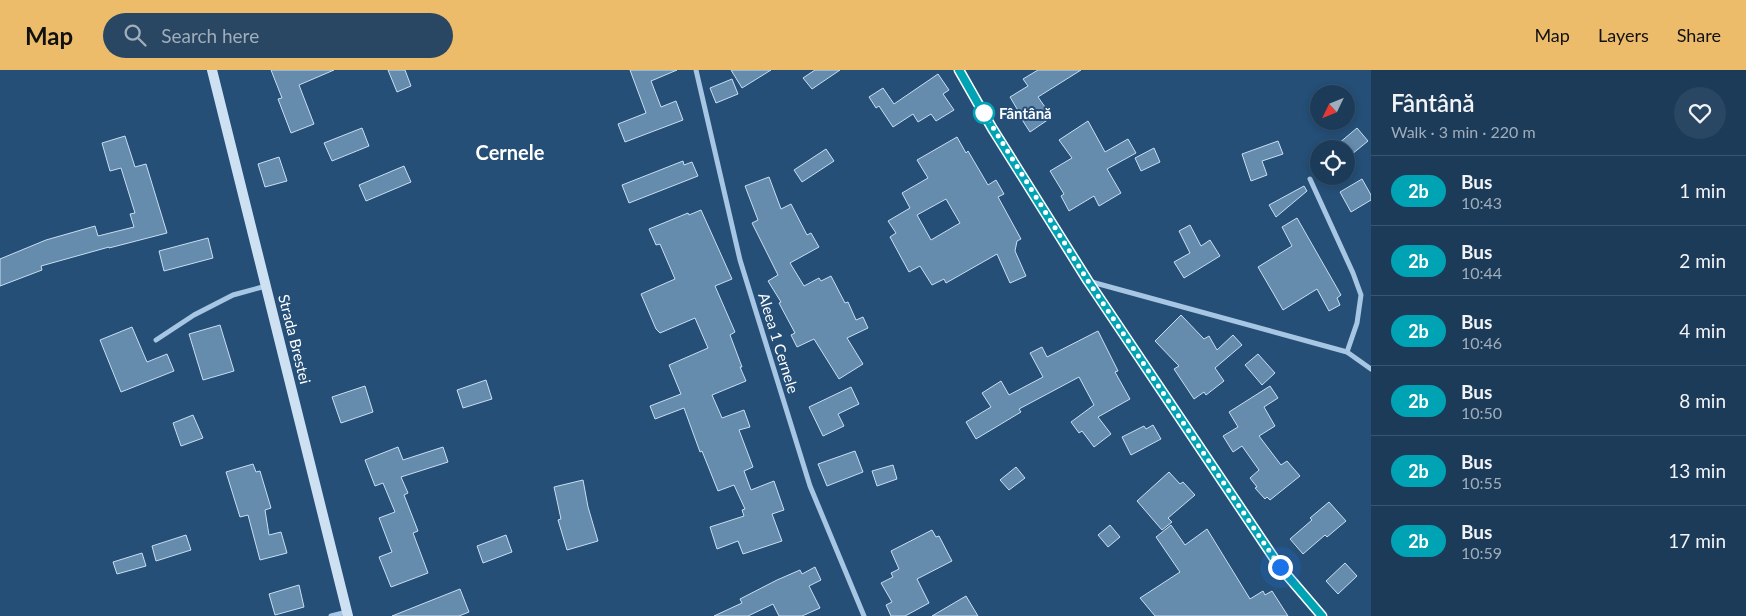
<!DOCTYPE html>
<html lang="en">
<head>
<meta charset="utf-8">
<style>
	:root { --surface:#1c3b59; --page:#294662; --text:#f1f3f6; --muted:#a0adba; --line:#3a556f; --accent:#ecbc6b }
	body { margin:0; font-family:Lato,sans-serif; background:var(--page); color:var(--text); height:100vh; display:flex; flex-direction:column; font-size:19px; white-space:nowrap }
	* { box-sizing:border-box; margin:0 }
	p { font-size:16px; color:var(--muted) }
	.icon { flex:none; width:28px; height:28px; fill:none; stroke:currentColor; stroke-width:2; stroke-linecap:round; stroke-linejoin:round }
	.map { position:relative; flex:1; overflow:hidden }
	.panel { display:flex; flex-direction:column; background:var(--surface); width:375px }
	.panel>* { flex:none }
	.badge { padding:0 10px; border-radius:16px; font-size:18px; line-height:32px }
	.needle { width:32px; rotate:227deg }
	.buttons { position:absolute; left:1310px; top:15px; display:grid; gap:10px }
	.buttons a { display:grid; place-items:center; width:45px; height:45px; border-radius:50%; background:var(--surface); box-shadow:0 2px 8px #0003,0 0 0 1px var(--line); font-size:25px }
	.you { position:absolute; width:25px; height:25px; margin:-12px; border:4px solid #fff; border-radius:50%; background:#1a73e8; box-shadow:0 0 0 8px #1a73e833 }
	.map>.badge { position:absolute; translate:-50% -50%; box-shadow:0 0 0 2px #fff }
	.round { display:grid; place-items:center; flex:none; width:52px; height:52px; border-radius:26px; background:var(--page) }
	.headline { display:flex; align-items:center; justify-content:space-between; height:85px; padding:0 20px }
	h1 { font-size:24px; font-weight:600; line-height:38px }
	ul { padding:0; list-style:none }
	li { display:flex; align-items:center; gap:15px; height:70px; padding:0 20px; border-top:1px solid var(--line) }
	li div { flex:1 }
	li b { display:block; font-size:19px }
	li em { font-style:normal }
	li .badge { min-width:55px; font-weight:700; text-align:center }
	header { display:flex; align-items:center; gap:30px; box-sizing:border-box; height:70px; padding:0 25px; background:var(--accent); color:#111 }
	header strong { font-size:24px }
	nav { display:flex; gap:28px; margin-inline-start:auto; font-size:18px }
	.search { width:350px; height:45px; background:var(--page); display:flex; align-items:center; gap:12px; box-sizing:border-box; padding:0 18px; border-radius:28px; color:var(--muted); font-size:19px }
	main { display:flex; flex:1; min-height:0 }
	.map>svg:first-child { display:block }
</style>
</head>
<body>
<header>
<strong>Map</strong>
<div class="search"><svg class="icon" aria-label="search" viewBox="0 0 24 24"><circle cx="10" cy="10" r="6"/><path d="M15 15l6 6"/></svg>Search here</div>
<nav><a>Map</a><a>Layers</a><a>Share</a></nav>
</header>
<main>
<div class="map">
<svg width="1371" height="546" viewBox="0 0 1371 546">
	<rect width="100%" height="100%" fill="#254f77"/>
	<g fill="#658bad" stroke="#c8dff2" fill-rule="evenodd">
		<polygon points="271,0 334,0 299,15 314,54 291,63 278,29 282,28"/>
		<polygon points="388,0 405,0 411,16 397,22"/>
		<polygon points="630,0 677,0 651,11 661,37 676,31 683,50 625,72 618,54 646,43"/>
		<polygon points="731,0 771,0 742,18"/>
		<polygon points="815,0 840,0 812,19 803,8"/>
		<polygon points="1038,0 1081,0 1038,27 1052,47 1030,62 1019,45 1020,44 1010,27 1028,16 1023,9"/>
		<polygon points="938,4 949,20 943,24 954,40 936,51 931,44 918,52 913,44 893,57 879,36 876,38 869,27 883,18 894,34"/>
		<polygon points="732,9 738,24 716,33 710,18"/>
		<polygon points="1088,51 1105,82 1128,69 1136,83 1107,99 1121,123 1099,136 1094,126 1069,141 1061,126 1064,124 1050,101 1072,88 1059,70"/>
		<polygon points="362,58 369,76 332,91 324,73"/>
		<polygon points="1357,58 1368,71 1346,89 1346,79 1332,79"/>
		<polygon points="125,66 135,97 146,94 167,163 109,178 109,177 41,196 42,200 0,216 0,189 46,170 95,156 98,166 134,157 130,144 135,143 121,98 110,101 102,73"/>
		<path d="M957 67 966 83 968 81 988 115 996 110 1004 124 998 127 1021 169 1017 171 1015 181 1026 206 1010 213 997 184 946 213 944 209 932 215 920 196 909 202 890 167 896 163 888 151 910 138 902 123 928 108 917 90ZM946 129 960 153 931 170 917 145Z"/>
		<polygon points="1278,71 1283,84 1262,91 1267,105 1251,111 1242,84"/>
		<polygon points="1154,78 1160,92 1141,101 1135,88"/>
		<polygon points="826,79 834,91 802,112 794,100"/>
		<polygon points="279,87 287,111 265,117 258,94"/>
		<polygon points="683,91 684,95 692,92 698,106 629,133 622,115"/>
		<polygon points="404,96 411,112 366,131 359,115"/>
		<polygon points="769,107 781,139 791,134 807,165 811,163 819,177 790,193 804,216 819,208 821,211 831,206 845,233 848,232 856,250 863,247 868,258 847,268 863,294 839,309 814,269 797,277 791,265 795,263 779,233 781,232 768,211 778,205 752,153 758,150 745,116"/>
		<polygon points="1362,109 1371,125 1371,130 1351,142 1340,122"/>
		<polygon points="1304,116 1307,121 1276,147 1269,135"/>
		<polygon points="701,140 732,209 715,216 735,262 730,265 742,297 740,297 746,311 712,325 722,348 744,340 750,357 739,360 753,397 744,401 751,420 774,411 784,440 772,444 782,471 743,484 738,471 717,479 710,457 744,446 742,440 745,439 734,415 718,421 702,381 700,382 684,338 655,349 650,336 681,324 669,295 708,278 695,248 660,263 656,259 641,224 675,209 660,174 656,175 649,159 688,143 689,145"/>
		<polygon points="1297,148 1341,225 1337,228 1340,235 1329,241 1317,219 1283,240 1258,197 1292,176 1282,157"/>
		<polygon points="1190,155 1201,176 1210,170 1220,186 1184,208 1174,192 1190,183 1179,161"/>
		<polygon points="208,168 213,188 164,201 159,181"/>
		<polygon points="1181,245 1204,269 1209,266 1217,280 1233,265 1242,275 1215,298 1224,311 1206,325 1204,322 1194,329 1174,299 1179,296 1155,271"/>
		<polygon points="220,255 234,301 203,310 189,264"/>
		<polygon points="132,257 147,292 167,284 174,301 121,322 100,270"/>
		<polygon points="1098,261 1118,301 1115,302 1130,329 1098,347 1111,364 1094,377 1082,361 1079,363 1071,352 1094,335 1079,307 1019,339 1021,342 976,369 966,352 991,337 982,323 1001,311 1009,325 1043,307 1030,283 1042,277 1047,287"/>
		<polygon points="1258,284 1275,303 1262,315 1245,295"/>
		<polygon points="486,310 492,329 463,338 457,320"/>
		<polygon points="365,316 373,342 341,353 332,327"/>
		<polygon points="1270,316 1278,328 1264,337 1275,356 1259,366 1281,395 1287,391 1300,406 1270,430 1267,427 1265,429 1255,418 1257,417 1250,408 1259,400 1242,376 1233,382 1223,366 1238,357 1229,342"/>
		<polygon points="851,317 859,334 838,344 844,356 823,366 809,337"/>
		<polygon points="193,345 203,368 181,376 173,353"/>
		<polygon points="1153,355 1161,369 1131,385 1122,367 1144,356 1146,359"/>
		<polygon points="398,377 403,390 443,377 448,392 401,407 408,423 404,425 418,461 413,463 428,503 391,517 379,487 392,482 379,448 395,442 383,413 375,416 365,390"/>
		<polygon points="855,381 863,402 827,416 818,394"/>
		<polygon points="253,394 256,402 260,401 271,438 265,440 269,465 281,462 287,483 260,490 248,445 240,447 226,402"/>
		<polygon points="893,395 897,409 877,416 872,401"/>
		<polygon points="1016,397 1025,408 1009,420 1000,410"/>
		<polygon points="1169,402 1180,414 1183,412 1195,425 1168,448 1172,452 1162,460 1137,431"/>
		<polygon points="583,410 588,437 598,471 567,480 558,450 561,449 554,417"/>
		<polygon points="1329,432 1346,451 1327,467 1325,465 1303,484 1290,469 1312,450 1310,448"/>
		<polygon points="1110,455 1120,467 1108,477 1098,465"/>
		<polygon points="1171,455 1185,475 1207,459 1250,529 1263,521 1265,525 1272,521 1288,546 1155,546 1140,528 1180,502 1156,467"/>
		<polygon points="932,460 936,467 939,466 952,491 917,509 929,533 905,546 891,546 886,535 892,532 881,513 893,507 891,503 899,499 891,481"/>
		<polygon points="186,465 191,480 156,491 152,476"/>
		<polygon points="506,465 512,482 483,493 477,476"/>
		<polygon points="142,483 146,496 117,504 113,492"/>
		<polygon points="1345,493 1357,506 1338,524 1326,511"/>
		<polygon points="815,497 821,510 809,516 820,538 802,546 779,546 773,534 748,546 714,546 742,533 740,529 777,510 800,500 802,504"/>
		<polygon points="299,515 304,537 275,545 269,524"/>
		<polygon points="460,519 469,542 459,546 392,546"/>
		<polygon points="966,526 978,546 932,546"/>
	</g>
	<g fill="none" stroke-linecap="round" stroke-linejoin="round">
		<g stroke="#a6c6e3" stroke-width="5">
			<polyline points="696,0 740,190 810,416 864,546"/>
			<polyline points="1310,109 1353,203 1361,225 1357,253 1347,282"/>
			<polyline points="1088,211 1347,282 1371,299"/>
			<polyline points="156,270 194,245 233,225 266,216"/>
			<polyline points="331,546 347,542"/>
		</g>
		<polyline stroke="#a6c6e3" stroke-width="9" points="959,0 992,58 1088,211 1280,497 1322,546"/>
		<polyline stroke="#cee1f3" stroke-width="10" points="212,0 348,546"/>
	</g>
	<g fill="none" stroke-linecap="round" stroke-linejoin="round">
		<defs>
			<polyline id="line" points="959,0 992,58 1088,211 1280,497 1322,546"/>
		</defs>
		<use href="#line" stroke="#fff" stroke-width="11"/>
		<use href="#line" stroke="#00a3b4" stroke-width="8"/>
		<polyline stroke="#fff" stroke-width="5" stroke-dasharray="0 9" points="984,43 1088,211 1280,497"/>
	</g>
	<circle fill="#fff" stroke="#00a3b4" stroke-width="2.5" cx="984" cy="43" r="10"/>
	<g text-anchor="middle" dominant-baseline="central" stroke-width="4" stroke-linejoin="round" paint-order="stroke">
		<g font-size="15" font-weight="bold" fill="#fff" stroke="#254f77" text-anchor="start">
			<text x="999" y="43">Fântână</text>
		</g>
		<g font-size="15" fill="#fff" stroke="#254f77">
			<text transform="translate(295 269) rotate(76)">Strada Brestei</text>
			<text transform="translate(779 273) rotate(73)">Aleea 1 Cernele</text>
		</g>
		<g font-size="20" font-weight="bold" fill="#fff" stroke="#254f77">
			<text x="510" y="82">Cernele</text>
		</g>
	</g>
</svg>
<div class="buttons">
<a><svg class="needle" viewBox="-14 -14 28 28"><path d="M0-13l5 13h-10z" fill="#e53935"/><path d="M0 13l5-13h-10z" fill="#a0adba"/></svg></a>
<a><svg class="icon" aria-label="locate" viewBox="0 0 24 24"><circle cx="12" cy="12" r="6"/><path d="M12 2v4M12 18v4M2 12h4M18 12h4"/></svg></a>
</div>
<div class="you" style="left:1280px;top:497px"></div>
</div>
<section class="panel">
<div class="headline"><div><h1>Fântână</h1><p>Walk · 3 min · 220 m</p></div><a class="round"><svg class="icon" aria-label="heart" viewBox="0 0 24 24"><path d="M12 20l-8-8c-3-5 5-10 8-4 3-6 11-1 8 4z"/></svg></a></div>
<ul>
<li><span class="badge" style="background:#00a3b4;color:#fff">2b</span><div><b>Bus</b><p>10:43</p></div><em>1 min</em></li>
<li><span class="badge" style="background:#00a3b4;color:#fff">2b</span><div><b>Bus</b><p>10:44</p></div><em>2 min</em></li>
<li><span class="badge" style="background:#00a3b4;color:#fff">2b</span><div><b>Bus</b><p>10:46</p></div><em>4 min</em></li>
<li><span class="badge" style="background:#00a3b4;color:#fff">2b</span><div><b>Bus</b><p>10:50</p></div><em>8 min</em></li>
<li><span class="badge" style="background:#00a3b4;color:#fff">2b</span><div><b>Bus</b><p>10:55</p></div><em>13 min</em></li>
<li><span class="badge" style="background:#00a3b4;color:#fff">2b</span><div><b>Bus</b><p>10:59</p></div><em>17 min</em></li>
</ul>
</section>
</main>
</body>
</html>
